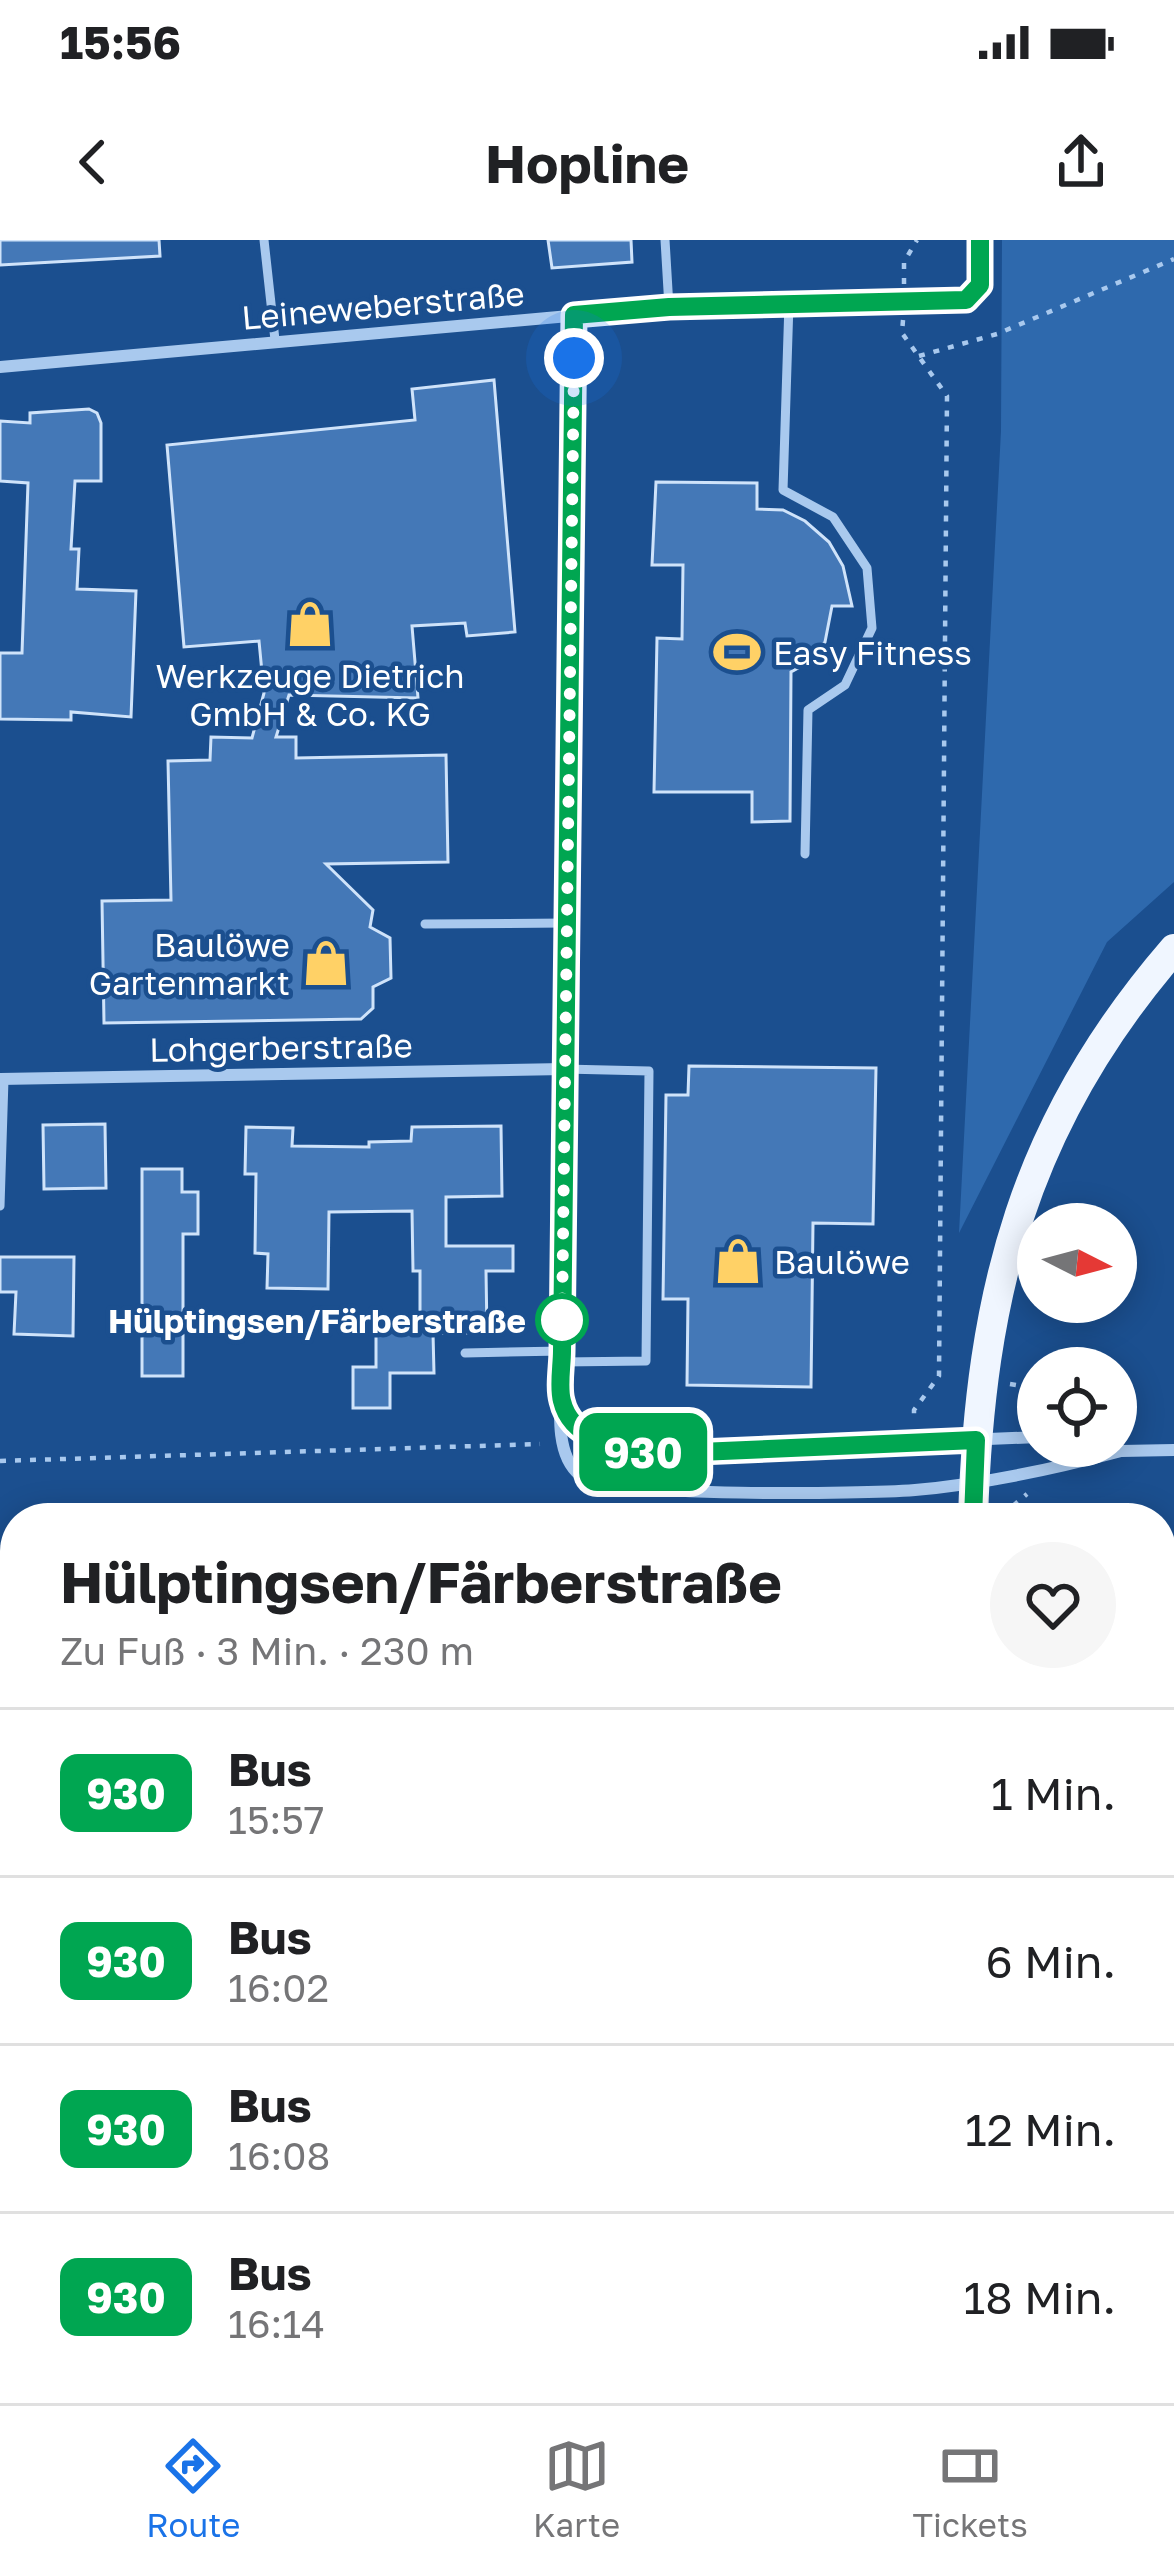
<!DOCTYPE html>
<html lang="de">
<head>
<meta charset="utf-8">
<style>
	:root { --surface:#fff; --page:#f6f6f6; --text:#202124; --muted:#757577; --line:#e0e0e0; --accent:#1a73e8 }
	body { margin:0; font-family:"Golos Text",sans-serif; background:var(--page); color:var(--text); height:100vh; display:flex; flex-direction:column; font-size:45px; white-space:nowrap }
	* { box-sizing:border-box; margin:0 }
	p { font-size:39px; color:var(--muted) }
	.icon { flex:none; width:66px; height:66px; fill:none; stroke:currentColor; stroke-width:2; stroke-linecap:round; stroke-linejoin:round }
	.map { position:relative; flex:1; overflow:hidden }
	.panel { position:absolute; left:0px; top:1263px; width:1176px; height:900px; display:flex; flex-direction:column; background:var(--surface); border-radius:48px 48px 0 0; box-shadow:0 6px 30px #0003 }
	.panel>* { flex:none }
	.badge { padding:0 24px; border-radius:18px; font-size:42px; line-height:78px }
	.needle { width:78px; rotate:96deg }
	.fabs { position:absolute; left:1017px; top:963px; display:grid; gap:24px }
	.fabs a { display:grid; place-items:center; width:120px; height:120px; border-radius:50%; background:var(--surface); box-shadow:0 6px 30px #0003; font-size:60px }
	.you { position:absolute; width:60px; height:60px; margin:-30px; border:9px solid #fff; border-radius:50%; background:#1a73e8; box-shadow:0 0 0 18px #1a73e833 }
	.map>.badge { position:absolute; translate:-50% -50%; box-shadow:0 0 0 6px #fff }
	.round { display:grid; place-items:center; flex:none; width:126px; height:126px; border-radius:63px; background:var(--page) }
	.summary { display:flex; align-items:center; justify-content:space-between; height:204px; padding:0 60px }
	h1 { font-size:57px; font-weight:700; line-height:90px }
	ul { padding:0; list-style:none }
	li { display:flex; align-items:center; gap:36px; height:168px; padding:0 60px; border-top:3px solid var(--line) }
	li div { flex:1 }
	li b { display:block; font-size:45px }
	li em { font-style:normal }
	li .badge { min-width:132px; font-weight:700; text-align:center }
	.status { display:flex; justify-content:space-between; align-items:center; height:84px; padding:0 60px; background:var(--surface); direction:ltr }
	.status svg { height:33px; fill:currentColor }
	header { display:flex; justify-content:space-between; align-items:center; height:156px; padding:0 60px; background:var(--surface); font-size:54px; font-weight:700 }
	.tabs { display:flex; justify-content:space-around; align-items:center; height:168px; border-top:3px solid var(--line); background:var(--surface); font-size:33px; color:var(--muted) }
	.tabs a { display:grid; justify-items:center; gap:6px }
	.tabs .current { color:var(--accent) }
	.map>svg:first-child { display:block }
</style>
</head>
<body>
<div class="status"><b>15:56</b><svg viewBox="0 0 49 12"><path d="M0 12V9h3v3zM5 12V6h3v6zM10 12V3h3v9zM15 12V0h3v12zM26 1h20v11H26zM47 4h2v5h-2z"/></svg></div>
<header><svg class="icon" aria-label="back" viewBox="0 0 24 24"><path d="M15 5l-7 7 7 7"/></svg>Hopline<svg class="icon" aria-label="share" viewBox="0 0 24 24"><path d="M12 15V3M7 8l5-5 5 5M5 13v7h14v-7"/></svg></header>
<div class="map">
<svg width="1174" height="2163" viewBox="0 0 1174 2163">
	<rect width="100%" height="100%" fill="#1b4f8f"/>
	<g fill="#2e69ad">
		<polygon points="1002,0 1174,0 1174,642 1107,702 959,993 1001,191"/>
		<rect x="1161" y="1569" width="13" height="353"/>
	</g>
	<g fill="#4478b7" stroke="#cfe3fa" stroke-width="3">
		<polygon points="0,0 159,0 160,16 0,25"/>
		<polygon points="548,0 631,0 632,22 552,28"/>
		<polygon points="494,140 515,392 467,396 465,383 412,386 418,458 289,455 276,497 296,497 296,518 446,515 448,622 326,624 373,670 370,687 390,698 391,738 373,747 373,768 361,779 104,783 102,661 171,660 168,521 210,520 211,497 252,498 264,453 259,401 184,407 167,205 415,180 412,149"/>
		<polygon points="89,169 97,173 101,183 101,241 75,241 71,309 79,309 77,349 136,351 131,477 71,472 71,480 0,479 0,413 22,413 28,243 0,241 0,181 30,183 30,173"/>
		<polygon points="656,242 757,243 757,269 783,270 805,281 829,302 843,326 852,366 832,366 825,402 809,422 791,432 790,581 752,582 752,552 654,552 657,398 682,399 683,325 652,325"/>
		<polygon points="689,826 876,828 873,984 813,983 811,1147 687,1145 688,1059 663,1059 666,855 688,855"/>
		<polygon points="105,884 106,948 44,949 43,885"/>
		<polygon points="501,886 502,956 446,957 446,1006 513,1006 513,1031 486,1031 487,1093 433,1093 434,1133 390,1133 390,1168 353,1168 353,1127 376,1127 376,1084 420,1084 420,1031 413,1031 412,971 329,972 328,1049 267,1048 268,1014 255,1013 256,934 245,934 246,887 293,888 292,906 369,907 369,902 411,901 412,887"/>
		<polygon points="142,929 182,929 182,952 198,952 198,994 183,994 183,1136 142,1136"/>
		<polygon points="0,1017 74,1017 73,1096 14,1094 16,1052 0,1052"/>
	</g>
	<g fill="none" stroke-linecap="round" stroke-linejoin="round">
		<g stroke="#a9c9ee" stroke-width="4.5" stroke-dasharray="6 9" stroke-linecap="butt">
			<polyline points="904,44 904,22 917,0"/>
			<polyline points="903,80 902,93 947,156 939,1136 914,1170 914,1180"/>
			<polyline points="919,116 997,94 1174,19"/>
			<polyline points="1010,1144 1022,1146 1038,1159"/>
			<polyline points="0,1221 540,1204"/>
			<polyline points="1006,1278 1008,1270 1027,1254"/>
		</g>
		<g stroke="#a9c9ee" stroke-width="9">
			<polyline points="264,0 275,100"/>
			<polyline points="665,0 669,67"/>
			<polyline points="789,63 783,250 833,277 867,328 872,388 845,445 808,470 805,614"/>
			<polyline points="425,684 566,683"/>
			<polyline points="0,966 4,839"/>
			<polyline points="465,1113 562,1111"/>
			<polyline points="562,1122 646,1121 649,831 564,829"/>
			<polyline points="1161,1952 1174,1952"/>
		</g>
		<g stroke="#a9c9ee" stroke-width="12">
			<path d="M575 75 562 1122C562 1155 551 1212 580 1235 609 1258 865 1254 915 1250 984 1244 1054 1229 1121 1211"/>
			<polyline points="0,127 669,67 966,60 980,45 980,0"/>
			<polyline points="0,839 564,829"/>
			<path d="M563 1164C583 1199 612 1207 652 1213L1038 1197"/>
			<polyline points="1093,1206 1121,1211 1174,1210"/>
		</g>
		<g stroke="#f0f6ff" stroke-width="30">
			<path d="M973 1278C980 1054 1024 882 1174 709"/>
			<polyline points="981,2148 981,2163"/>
		</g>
	</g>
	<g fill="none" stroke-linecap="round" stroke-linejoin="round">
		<defs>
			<path id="line" d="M973 1278 976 1200 652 1214C619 1208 571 1200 562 1161 558 1147 562 1126 562 1111L574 75 669 67 966 60 980 45V0"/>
		</defs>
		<use href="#line" stroke="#fff" stroke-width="27"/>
		<use href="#line" stroke="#00a651" stroke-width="18"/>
		<polyline stroke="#fff" stroke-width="12" stroke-dasharray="0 21.6" points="562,1080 574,118"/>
	</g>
	<defs>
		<symbol id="shop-bare" viewBox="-9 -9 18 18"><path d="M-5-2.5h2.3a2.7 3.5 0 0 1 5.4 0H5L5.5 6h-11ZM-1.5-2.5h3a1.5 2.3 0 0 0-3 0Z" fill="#ffd166" stroke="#1b4f8f" stroke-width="2.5" paint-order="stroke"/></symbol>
		<symbol id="stadium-bare" viewBox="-9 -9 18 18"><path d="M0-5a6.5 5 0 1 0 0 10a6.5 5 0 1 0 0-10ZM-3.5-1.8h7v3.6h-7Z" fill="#ffd166" stroke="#1b4f8f" stroke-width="2.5" paint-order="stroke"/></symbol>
	</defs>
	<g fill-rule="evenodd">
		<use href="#shop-bare" x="277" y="351" width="66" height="66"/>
		<use href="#stadium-bare" x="704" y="379" width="66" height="66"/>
		<use href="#shop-bare" x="293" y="690" width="66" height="66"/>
		<use href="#shop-bare" x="705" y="988" width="66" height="66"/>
	</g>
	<circle fill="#fff" stroke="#00a651" stroke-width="6" cx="562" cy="1080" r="24"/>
	<g text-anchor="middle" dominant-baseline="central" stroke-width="9" stroke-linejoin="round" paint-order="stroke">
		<g font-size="33" fill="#fff" stroke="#1b4f8f">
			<text transform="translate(383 65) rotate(-5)">Leineweberstraße</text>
			<text transform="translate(281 807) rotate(-1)">Lohgerberstraße</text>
		</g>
		<g font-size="33" fill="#fff" stroke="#1b4f8f" text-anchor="start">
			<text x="773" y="412">Easy Fitness</text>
			<text x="310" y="435" text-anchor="middle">Werkzeuge Dietrich<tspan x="310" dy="38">GmbH &amp; Co. KG</tspan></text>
			<text x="290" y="704" text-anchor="end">Baulöwe<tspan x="290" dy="38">Gartenmarkt</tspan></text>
			<text x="774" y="1021">Baulöwe</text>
		</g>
		<g font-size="33" font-weight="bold" fill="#fff" stroke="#1b4f8f" text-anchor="end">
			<text x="526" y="1080">Hülptingsen/Färberstraße</text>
		</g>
	</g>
</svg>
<div class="fabs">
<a><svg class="needle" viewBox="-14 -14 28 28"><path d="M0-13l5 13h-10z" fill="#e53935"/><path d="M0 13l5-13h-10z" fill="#757577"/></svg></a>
<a><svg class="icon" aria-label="locate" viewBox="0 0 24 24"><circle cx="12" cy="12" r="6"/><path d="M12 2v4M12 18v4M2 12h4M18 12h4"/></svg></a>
</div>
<div class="you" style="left:574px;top:118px"></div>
<b class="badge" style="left:643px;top:1212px;background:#00a651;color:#fff">930</b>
<section class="panel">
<div class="summary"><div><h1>Hülptingsen/Färberstraße</h1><p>Zu Fuß · 3 Min. · 230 m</p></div><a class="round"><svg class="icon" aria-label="heart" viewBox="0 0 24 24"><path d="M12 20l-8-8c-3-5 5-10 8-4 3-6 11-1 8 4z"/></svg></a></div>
<ul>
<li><span class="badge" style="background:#00a651;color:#fff">930</span><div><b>Bus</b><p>15:57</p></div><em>1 Min.</em></li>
<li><span class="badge" style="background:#00a651;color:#fff">930</span><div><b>Bus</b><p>16:02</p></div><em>6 Min.</em></li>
<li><span class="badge" style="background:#00a651;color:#fff">930</span><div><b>Bus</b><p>16:08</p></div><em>12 Min.</em></li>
<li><span class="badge" style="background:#00a651;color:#fff">930</span><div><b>Bus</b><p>16:14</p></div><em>18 Min.</em></li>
</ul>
</section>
</div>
<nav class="tabs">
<a class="current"><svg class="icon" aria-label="directions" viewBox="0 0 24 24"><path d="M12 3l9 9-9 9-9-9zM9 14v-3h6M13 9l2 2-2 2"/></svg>Route</a>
<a><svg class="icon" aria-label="map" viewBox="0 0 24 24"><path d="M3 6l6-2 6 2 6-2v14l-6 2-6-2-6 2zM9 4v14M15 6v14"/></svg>Karte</a>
<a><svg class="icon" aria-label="tickets" viewBox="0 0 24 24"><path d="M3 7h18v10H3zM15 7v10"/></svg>Tickets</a>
</nav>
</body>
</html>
